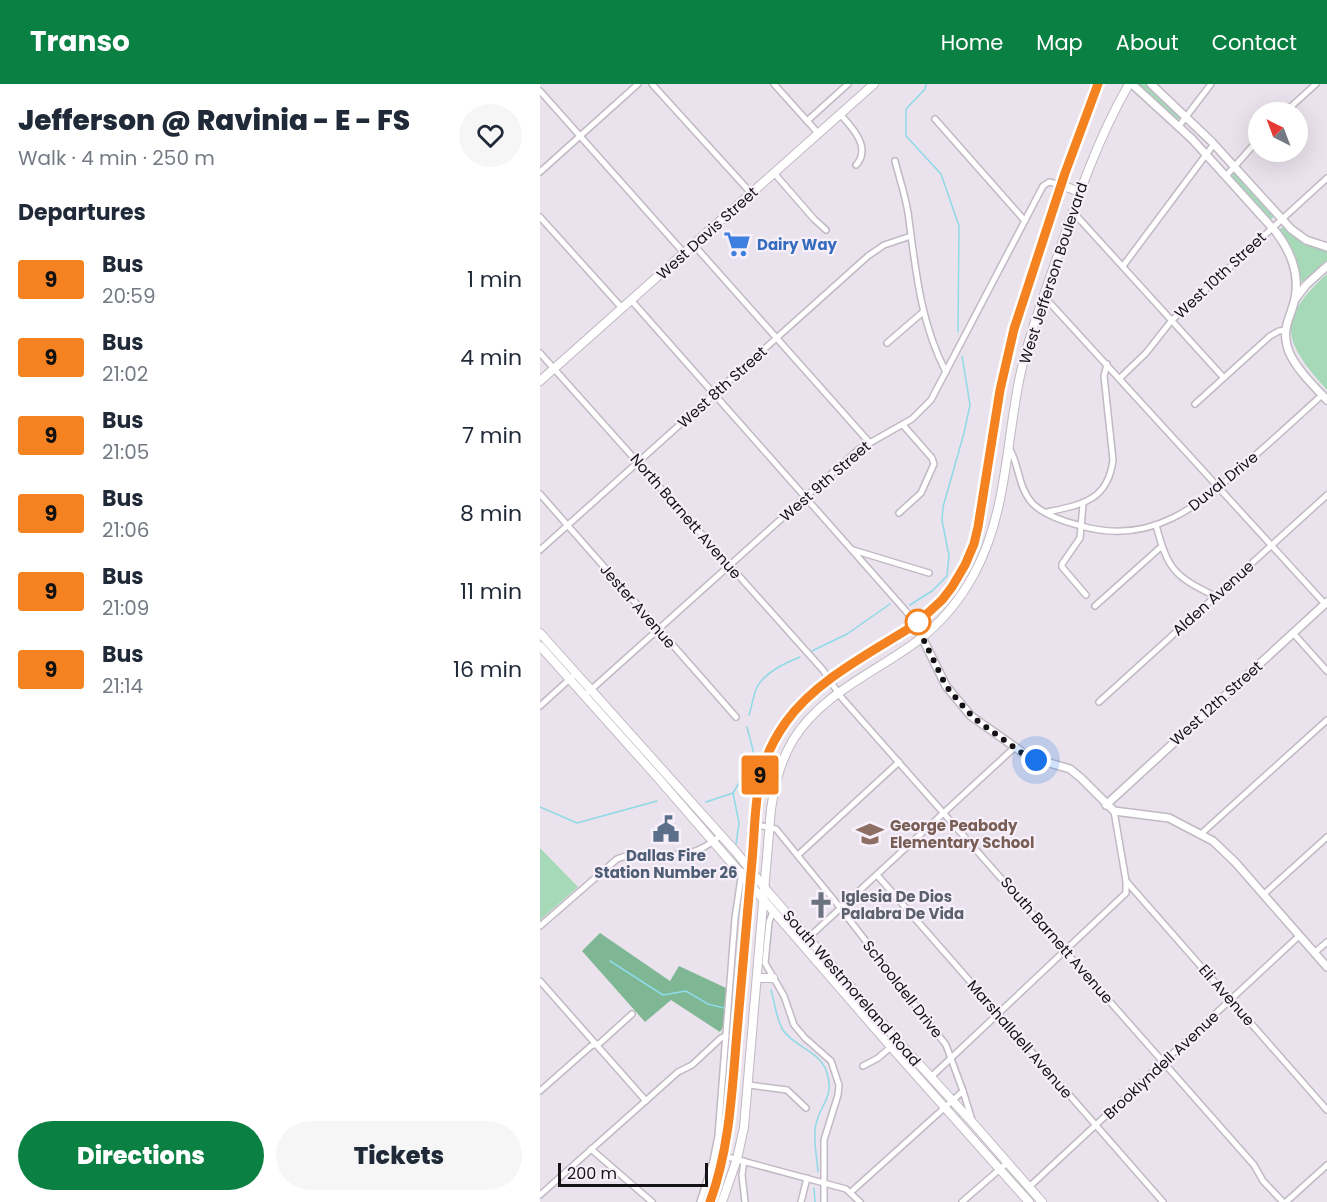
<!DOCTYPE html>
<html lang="en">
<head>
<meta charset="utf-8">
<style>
	:root { --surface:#fff; --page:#f6f6f7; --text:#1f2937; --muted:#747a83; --accent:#0b8043 }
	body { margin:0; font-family:Poppins,sans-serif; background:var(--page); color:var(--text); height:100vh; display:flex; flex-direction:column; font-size:22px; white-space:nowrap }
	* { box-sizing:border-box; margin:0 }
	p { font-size:20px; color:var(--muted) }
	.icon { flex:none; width:33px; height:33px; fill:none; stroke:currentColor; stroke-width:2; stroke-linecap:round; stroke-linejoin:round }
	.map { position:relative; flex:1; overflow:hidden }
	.details { display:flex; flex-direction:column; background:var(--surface); width:540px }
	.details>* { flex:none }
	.badge { padding:0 12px; border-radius:4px; font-size:21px; line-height:39px }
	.needle { width:39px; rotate:318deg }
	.fabs { position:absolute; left:708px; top:18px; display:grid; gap:12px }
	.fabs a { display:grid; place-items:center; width:60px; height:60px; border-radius:50%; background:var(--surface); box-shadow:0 6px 24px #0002; font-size:30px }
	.scale { position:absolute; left:18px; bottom:15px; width:150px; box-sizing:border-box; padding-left:6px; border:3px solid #151316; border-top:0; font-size:16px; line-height:21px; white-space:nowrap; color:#151316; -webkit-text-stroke:4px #f7effa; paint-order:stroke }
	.you { position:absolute; width:30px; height:30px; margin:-15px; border:4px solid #fff; border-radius:50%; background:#1a73e8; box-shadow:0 0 0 9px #1a73e833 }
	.map>.badge { position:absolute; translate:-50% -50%; box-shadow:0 0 0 3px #fff }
	h2 { padding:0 18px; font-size:22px; line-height:54px }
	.round { display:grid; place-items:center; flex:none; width:63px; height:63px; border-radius:32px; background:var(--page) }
	.summary { display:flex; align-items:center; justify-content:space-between; height:102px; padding:0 18px }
	h1 { font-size:28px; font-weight:800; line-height:45px }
	.primary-button { display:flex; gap:12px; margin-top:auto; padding:12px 18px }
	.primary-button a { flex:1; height:69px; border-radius:36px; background:var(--accent); color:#fff; font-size:24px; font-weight:800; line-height:69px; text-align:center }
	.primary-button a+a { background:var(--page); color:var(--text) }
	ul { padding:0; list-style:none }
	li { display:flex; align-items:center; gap:18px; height:78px; padding:0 18px }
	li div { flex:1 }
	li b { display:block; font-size:22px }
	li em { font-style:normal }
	li .badge { min-width:66px; font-weight:700; text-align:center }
	header { display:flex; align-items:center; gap:36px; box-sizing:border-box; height:84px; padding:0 30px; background:var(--accent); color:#fff }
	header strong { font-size:28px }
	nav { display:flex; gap:33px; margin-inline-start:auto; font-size:21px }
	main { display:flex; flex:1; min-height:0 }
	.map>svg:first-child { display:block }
</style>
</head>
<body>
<header>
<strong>Transo</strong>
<nav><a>Home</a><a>Map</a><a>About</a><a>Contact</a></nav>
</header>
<main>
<section class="details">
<div class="summary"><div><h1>Jefferson @ Ravinia - E - FS</h1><p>Walk · 4 min · 250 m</p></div><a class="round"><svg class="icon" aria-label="heart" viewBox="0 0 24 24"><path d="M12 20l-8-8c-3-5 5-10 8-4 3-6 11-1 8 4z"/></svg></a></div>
<h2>Departures</h2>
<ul>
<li><span class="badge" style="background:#f58220;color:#111">9</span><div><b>Bus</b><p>20:59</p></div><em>1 min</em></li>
<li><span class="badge" style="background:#f58220;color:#111">9</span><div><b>Bus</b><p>21:02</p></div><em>4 min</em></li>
<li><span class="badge" style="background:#f58220;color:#111">9</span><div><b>Bus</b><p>21:05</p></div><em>7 min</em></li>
<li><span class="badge" style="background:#f58220;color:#111">9</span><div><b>Bus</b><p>21:06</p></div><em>8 min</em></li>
<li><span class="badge" style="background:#f58220;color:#111">9</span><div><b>Bus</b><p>21:09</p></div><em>11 min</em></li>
<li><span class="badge" style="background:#f58220;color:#111">9</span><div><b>Bus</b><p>21:14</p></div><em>16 min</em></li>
</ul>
<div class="primary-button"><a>Directions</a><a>Tickets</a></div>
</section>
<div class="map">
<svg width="787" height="1118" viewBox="0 0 787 1118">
	<rect width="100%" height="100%" fill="#eae2ec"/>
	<g fill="#a5d9b8">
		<polygon points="596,0 607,0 640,30 641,34 635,36"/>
		<polygon points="693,89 696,89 735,132 729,137 691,95"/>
		<polygon points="744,142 787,165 787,178 764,199 758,194 738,147"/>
		<path d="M787 190V306C743 257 735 237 787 190Z"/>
		<polygon points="0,764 38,803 0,836"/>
	</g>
	<path fill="#7fb794" d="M60 849 130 897 139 882 186 904C186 918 188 937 180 948L131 916 105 938 42 867Z"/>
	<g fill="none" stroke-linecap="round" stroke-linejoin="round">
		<g stroke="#8edae6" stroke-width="1.5">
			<polyline points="386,0 385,5 366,25 366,52 401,90 419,142 418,248"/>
			<polyline points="370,521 392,507 407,492 409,472 402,436 403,423 424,349 430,321 422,272"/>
			<polyline points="272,567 307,550 350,520"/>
			<path d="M209 631C212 622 213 612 217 603 225 588 245 579 260 573"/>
			<polyline points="166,718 193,709"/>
			<polyline points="0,723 37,739 117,717"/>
			<polyline points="196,760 199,739 193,709 211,679 213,666 207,643"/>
			<polyline points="70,877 123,911 146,907 168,920 184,924"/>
			<path d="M231 906C235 919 236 935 243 946 254 963 278 966 286 986 297 1016 276 1022 275 1047 274 1060 277 1075 278 1088"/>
			<polyline points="274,1104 275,1118"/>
		</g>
		<defs>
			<g id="minor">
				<polyline points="112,0 211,109"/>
				<polyline points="234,0 278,49"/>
				<polyline points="0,7 144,169"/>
				<polyline points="745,28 776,0"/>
				<path d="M300 30C312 43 332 64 316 81"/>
				<polyline points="395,35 485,137"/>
				<polyline points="267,37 308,0"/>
				<polyline points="639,42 671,0"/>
				<path d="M355 77C360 97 367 116 369 136 376 189 381 240 406 288"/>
				<polyline points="0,88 98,0"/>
				<polyline points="234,89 274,135 286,146"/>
				<polyline points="686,92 718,56"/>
				<polyline points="533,128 683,293"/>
				<polyline points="0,133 82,224"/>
				<polyline points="153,160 329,358"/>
				<polyline points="583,182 674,60"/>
				<polyline points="503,215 509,218 785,520"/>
				<polyline points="91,216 365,526 376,541"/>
				<polyline points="347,259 383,228"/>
				<polyline points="0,269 283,586 301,613 714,1081 723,1097 743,1118"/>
				<polyline points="580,294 606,269 632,236 787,94"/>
				<polyline points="655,320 730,252 739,247 746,246"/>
				<path d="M468 362C480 380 477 403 493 420 505 431 522 437 538 441 611 464 660 421 711 375 735 354 759 332 782 311"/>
				<polyline points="0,410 196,633"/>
				<polyline points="543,420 540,454 522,480 522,483 546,511"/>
				<path d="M507 428C541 421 568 417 573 376L564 292 567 280"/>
				<polyline points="359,429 381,409 394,380 392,374 363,341"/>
				<path d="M616 441C628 486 634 492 675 512"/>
				<polyline points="0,466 328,172 344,161 371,152"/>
				<polyline points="313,466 389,489"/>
				<polyline points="555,522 622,462"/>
				<polyline points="753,549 787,587"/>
				<polyline points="44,612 319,365 372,335 391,316 503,102 509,98 521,101"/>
				<polyline points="559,618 787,411"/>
				<polyline points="0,622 32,593"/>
				<polyline points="213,740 236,745 298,821 406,961 423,1007 311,1108"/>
				<polyline points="662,749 787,636"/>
				<polyline points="258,771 359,678"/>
				<polyline points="337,791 623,1118"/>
				<polyline points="586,797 787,1026"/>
				<polyline points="723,811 787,753"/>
				<polyline points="233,827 229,838 225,879 244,912 254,941 265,954 291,977 299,1001 298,1011 284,1056 284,1118"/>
				<path d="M0 842 77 775C86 771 95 771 105 771 137 771 155 774 181 751"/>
				<polyline points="267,855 475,663"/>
				<polyline points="774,869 787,858"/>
				<polyline points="0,897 106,1017"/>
				<polyline points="323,982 338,974 352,962"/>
				<polyline points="391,993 586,809 586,797 574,727"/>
				<polyline points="209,1001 247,1006 266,1024"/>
				<polyline points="0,1007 51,962 60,959 92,930"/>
				<polyline points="423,1007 432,1036"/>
				<polyline points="51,1065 112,1118"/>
				<polyline points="184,1072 306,1105 320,1118"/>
				<polyline points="204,1077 202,1091 205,1118"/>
				<polyline points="488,1104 759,852"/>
				<polyline points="0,1111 138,988 152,981 181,954 186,952"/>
				<polyline points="160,1118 173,1077 178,1052 195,834 202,787"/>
				<polyline points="261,1118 267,1094"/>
				<polyline points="422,1118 468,1078"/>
				<polyline points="746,1118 787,1081"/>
			</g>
			<g id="tertiary">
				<path d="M592 0 652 55 736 148C750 166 760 190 755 214 751 235 740 243 749 268 757 286 774 302 787 316"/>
				<polyline points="611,0 671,57 751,145 766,156 787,163"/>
				<polyline points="756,214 766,201 787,182"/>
				<polyline points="376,541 406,602 431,632 489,673 530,685 541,694 574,727 629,734 673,757 695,778 787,883"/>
				<polyline points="566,721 787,518"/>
			</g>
			<g id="secondary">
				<polyline points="521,101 540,108"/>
				<polyline points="0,297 334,0"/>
				<polyline points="0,549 196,768 229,809 358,957 432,1038 502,1118"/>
				<polyline points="0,562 118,694 351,963 489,1118"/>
				<polyline points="218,894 233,894"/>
				<path d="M170 1118C190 1063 192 1006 197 948 202 891 207 834 212 777 216 723 212 685 246 638 276 596 332 568 376 541L402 516 412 503 425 481 434 460 460 306 474 245 525 89 547 25 558 0"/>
				<path d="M182 1118 197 1075 204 1043 231 725C235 700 240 678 253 656 281 610 334 589 376 558 400 540 420 516 434 490 467 430 466 358 480 292 489 251 504 211 518 171 538 112 558 54 589 0"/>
			</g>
		</defs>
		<use href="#minor" stroke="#c1b9c3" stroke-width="8"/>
		<use href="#tertiary" stroke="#c1b9c3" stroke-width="10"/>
		<use href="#secondary" stroke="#c1b9c3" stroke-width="10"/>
		<use href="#minor" stroke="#fff" stroke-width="5"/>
		<use href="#tertiary" stroke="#fff" stroke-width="7"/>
		<use href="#secondary" stroke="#fff" stroke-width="8"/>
	</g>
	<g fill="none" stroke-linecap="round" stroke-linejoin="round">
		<defs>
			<path id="line" d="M170 1118C190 1063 192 1006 197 948 202 891 207 834 212 777 217 723 212 685 246 638 276 596 332 568 376 540L402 516 412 503 425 481 434 460 438 443 460 306 474 245 525 89 558 0"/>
		</defs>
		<use href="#line" stroke="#fff" stroke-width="14"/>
		<use href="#line" stroke="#f58220" stroke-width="9"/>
		<polyline stroke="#151316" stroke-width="6" stroke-dasharray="0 10.8" points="378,538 376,540 406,602 421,620 435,635 482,669 496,676"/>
	</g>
	<defs>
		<symbol id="supermarket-bare" viewBox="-9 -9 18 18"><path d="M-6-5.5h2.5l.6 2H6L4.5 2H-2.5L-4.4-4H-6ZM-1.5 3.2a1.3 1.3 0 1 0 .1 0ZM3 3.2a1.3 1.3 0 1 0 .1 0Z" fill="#3f7fe0" stroke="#f7effa" stroke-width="2.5" paint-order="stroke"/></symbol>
		<symbol id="civic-bare" viewBox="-9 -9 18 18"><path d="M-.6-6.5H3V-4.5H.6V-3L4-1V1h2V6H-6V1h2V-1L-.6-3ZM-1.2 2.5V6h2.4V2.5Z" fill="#5c6f8a" stroke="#f7effa" stroke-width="2.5" paint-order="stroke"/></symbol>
		<symbol id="school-bare" viewBox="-9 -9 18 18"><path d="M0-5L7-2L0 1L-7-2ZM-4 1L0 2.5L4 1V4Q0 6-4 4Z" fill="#8d6e63" stroke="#f7effa" stroke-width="2.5" paint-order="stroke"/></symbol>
		<symbol id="church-bare" viewBox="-9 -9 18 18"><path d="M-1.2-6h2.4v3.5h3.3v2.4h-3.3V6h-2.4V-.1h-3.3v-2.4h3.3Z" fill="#6b7280" stroke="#f7effa" stroke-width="2.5" paint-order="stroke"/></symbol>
	</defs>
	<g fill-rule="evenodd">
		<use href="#supermarket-bare" x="178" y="141" width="38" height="38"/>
		<use href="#civic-bare" x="107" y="726" width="38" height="38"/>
		<use href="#school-bare" x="311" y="731" width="38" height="38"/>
		<use href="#church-bare" x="262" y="802" width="38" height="38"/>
	</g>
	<circle fill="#fff" stroke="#f58220" stroke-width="3" cx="378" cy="538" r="12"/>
	<g text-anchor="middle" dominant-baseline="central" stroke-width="4.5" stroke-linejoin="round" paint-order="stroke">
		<g font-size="15" fill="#151316" stroke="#f7effa">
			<text transform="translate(167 149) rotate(-42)">West Davis Street</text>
			<text transform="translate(513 189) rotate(-72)">West Jefferson Boulevard</text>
			<text transform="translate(680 191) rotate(-43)">West 10th Street</text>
			<text transform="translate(182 303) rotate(-42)">West 8th Street</text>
			<text transform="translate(285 397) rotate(-41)">West 9th Street</text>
			<text transform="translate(683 397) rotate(-39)">Duval Drive</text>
			<text transform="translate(146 432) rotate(49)">North Barnett Avenue</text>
			<text transform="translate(673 514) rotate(-42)">Alden Avenue</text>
			<text transform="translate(98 522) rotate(49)">Jester Avenue</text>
			<text transform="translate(676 619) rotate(-42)">West 12th Street</text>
			<text transform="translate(517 856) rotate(49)">South Barnett Avenue</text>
			<text transform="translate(312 904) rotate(49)">South Westmoreland Road</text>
			<text transform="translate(363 905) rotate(52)">Schooldell Drive</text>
			<text transform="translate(687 911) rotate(49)">Eli Avenue</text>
			<text transform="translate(480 955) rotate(49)">Marshalldell Avenue</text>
			<text transform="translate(621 981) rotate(-43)">Brooklyndell Avenue</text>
		</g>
		<g font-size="15" font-weight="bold" fill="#366cbe" stroke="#f7effa" text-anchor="start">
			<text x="217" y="160">Dairy Way</text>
		</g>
		<g font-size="15" font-weight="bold" fill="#785e54" stroke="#f7effa" text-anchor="start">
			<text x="350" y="741">George Peabody<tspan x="350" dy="17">Elementary School</tspan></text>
		</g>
		<g font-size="15" font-weight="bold" fill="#4e5e75" stroke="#f7effa">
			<text x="126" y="771">Dallas Fire<tspan x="126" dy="17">Station Number 26</tspan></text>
		</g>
		<g font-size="15" font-weight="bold" fill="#5b616d" stroke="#f7effa" text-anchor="start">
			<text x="301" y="812">Iglesia De Dios<tspan x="301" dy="17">Palabra De Vida</tspan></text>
		</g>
	</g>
</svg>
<div class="fabs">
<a><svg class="needle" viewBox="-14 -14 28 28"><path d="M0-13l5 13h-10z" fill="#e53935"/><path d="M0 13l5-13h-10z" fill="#747a83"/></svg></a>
</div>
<div class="scale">200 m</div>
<div class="you" style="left:496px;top:676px"></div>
<b class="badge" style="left:220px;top:691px;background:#f58220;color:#111">9</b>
</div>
</main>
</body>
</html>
